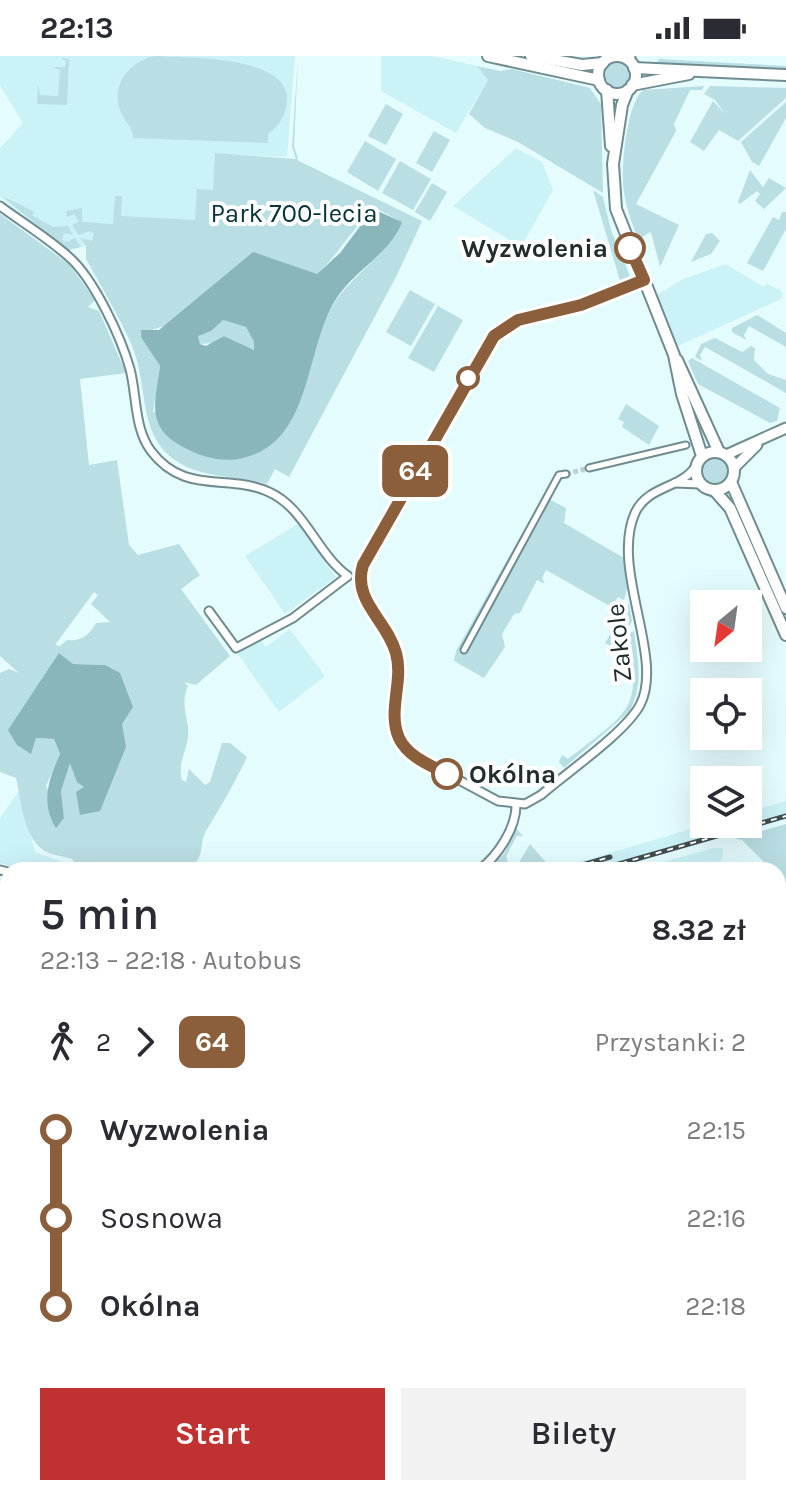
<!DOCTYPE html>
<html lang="pl">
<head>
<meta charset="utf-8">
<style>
	:root { --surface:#fff; --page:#f2f2f3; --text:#2b2b33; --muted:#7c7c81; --accent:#c03131 }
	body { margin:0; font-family:Karla,sans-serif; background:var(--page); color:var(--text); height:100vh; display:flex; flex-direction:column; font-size:30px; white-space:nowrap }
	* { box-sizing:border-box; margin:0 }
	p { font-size:26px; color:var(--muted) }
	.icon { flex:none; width:44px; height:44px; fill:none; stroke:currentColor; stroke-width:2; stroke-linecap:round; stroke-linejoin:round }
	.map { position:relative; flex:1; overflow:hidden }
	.details { position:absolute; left:0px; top:806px; width:786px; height:634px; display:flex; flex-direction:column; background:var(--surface); border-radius:24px 24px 0 0; box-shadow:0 8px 32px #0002 }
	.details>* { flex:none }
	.badge { padding:0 16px; border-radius:12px; font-size:28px; line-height:52px }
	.needle { width:52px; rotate:209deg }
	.controls { position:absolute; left:690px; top:534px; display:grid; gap:16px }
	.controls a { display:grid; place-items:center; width:72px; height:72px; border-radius:0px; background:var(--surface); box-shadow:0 8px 32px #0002; font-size:40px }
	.map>.badge { position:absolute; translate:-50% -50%; box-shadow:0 0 0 4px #fff }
	.legs { display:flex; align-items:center; gap:12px; height:88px; padding:0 40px; font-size:26px }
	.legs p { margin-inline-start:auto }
	.head { display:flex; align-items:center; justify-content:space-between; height:136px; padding:0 40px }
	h1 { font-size:44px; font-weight:600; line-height:60px }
	.cta { display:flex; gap:16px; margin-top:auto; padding:16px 40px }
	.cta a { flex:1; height:92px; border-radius:0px; background:var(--accent); color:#fff; font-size:32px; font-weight:600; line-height:92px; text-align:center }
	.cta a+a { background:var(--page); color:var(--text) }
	ul { padding:0 40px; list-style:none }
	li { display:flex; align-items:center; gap:28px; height:88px; font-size:30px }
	li i { display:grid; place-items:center; width:12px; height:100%; margin:0 10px; background:currentColor }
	li i::after { content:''; width:20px; height:20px; margin:-10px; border:6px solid; border-radius:50%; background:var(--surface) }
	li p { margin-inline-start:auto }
	li:first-child i { background:linear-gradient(#0000 50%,currentColor 0) }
	li:last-child i { background:linear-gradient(currentColor 50%,#0000 0) }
	.status { display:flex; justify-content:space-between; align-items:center; height:56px; padding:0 40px; background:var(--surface); direction:ltr }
	.status svg { height:22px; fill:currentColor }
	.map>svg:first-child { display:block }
</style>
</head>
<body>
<div class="status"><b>22:13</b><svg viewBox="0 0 49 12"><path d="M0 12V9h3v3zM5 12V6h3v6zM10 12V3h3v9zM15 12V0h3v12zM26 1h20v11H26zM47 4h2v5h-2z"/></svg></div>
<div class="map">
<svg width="786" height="1439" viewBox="0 0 786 1439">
	<rect width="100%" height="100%" fill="#e5fcff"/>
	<g fill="#cbf2f7">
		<polygon points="0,0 295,0 287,101 226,98 223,143 194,173 133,179 68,194 0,141 0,92 23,67 0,30"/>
		<polygon points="381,0 432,0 477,10 488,24 456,77 381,35"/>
		<polygon points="516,92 542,106 553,134 521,191 453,150"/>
		<polygon points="726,208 764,231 767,228 780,234 783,238 781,243 676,291 655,240 683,223"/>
		<polygon points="298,468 336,521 285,558 245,500"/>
		<polygon points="290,573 325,620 279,656 237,597 260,584 266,591"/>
		<polygon points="19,735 35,796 66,807 68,814 23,814 0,807 0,762"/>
		<polygon points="786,745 786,763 727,780 608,814 552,814 708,768 748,768 748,756"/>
		<polygon points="714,792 723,792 723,801 715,814 633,814"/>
	</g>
	<g fill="#b9dee3" fill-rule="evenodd">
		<path d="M155 0C191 2 282 0 287 40 288 56 280 69 268 78V87L133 82C133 70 124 66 120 54 111 28 130 5 155 0Z"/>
		<path d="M298 0 294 91 298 102 297 104 422 165 397 219 289 421 275 413 267 428C242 421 213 422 189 412 134 387 151 336 132 290 119 260 102 232 86 203V190L80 182 92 185 94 178 90 175 79 179 72 169 79 166 74 158 67 161 66 155 82 152V166L113 168 115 140H122L121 160 195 164 197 133 213 134 215 97 296 103 292 91ZM376 152 401 166C387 202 348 220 330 254L153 357 160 310 140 278 317 218C339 198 353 170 376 152Z"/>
		<polygon points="61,2 69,3 67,49 37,48 38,27 40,39 58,40 60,14 52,11 65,11 66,5"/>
		<polygon points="659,3 786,10 786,14 656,10"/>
		<circle cx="617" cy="19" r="12"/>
		<polygon points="477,10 500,15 512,13 590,32 601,48 603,137 518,86 485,72 469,58 488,24"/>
		<path d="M704 30 702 34H690L674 68 676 75 636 148 679 169 660 211 651 176 638 183C631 165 624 146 623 127 622 105 627 48 643 34Z"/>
		<polygon points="710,30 786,32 786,42 738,85 719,74 704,95 690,86 713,45 725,58 715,44 704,38"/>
		<polygon points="786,46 786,62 759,110 752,106 741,86"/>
		<polygon points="386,48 403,58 386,89 368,80"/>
		<polygon points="434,75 450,84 432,116 416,107"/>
		<polygon points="365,85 396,103 378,135 347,116"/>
		<polygon points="400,105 431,123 413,154 382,137"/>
		<polygon points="750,114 763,131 769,122 786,132 764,153 755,145 760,138 757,135 740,148 738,146"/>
		<polygon points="432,127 447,136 430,165 415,156"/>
		<polygon points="593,134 603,141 611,174 631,223 621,228"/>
		<polygon points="2,140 35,156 32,159 53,171 68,170 73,179 64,177 62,184 67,186 75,182 81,191 68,194"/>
		<polygon points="782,156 786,156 786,173 763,215 747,207 773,161 779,164"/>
		<path d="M0 158 69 208 95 244 88 251 99 255 126 317 80 323 89 409 117 404 129 489 138 499 179 488 200 519 181 533 230 600 196 629 184 626 188 630C179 649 190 664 188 680 187 696 177 706 182 724L186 726 189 713 205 729 210 726 222 687H230L247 701C235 727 221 750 206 775 198 789 207 796 190 814H79L72 803C63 800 49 799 42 793 23 779 21 743 16 722L0 716V617L9 613 19 617 0 600ZM94 536 98 539 91 548 110 566 96 567C89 579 81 586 67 584L60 590 55 589ZM59 597 73 608 105 609 126 691 80 759 85 731 70 706 61 735 64 762 46 730 60 698 54 683 36 682 31 697Z"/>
		<polygon points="712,177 720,185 711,198 691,206 706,178"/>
		<polygon points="410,234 435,248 411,290 386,276"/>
		<polygon points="438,250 463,264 434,316 408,302"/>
		<polygon points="757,259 786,277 786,291 749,270 744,279 746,284 732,276 732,272"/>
		<polygon points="223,264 246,271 254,286 254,294 224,280 212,287 200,288 198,280"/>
		<polygon points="715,282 742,296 751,290 755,292 754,304 768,318 786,324 786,337 705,291 700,299 702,305 695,301 701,288"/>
		<polygon points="692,302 780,352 777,365 770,367 698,328 688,305"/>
		<polygon points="626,348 659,370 649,389 622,371 624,366 618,363"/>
		<circle cx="715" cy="416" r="14"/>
		<polygon points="543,440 566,452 564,467 624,502 627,533 624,544 618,541 615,547 619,552 610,565 604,561 610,561 615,553 546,514 542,522 545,528 537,524 520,557 514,558 502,578 505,591 484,622 454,605 456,595"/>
		<polygon points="629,547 632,565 616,593 605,587"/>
		<path d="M634 575C638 605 644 629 629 656L564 712 559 706 562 699 568 703C628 655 642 658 629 577Z"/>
		<polygon points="786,768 786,828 778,820 778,814 772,814 742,784 735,783"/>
		<polygon points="516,772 523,780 517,780 506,800 508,806 518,808 530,788 550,811 486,814 504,798"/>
		<polygon points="8,996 8,1432 52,1432 51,1439 0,1439 0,998"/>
		<polygon points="786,1391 786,1439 764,1439 767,1432 778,1432 778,1408"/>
	</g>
	<g fill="#89b6bb" fill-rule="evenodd">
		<path d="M373 153 402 166 400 171C386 200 353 216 336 243 304 293 313 386 243 402 223 407 202 401 185 392 145 372 155 347 160 310L141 281V274H159L253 196 317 218 340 197ZM223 264 246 271 254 286V294L224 280 206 290 200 288 198 280 211 275Z"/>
		<path d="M59 597 73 608 105 609 120 617 133 651 122 668 126 691 100 755 80 759 76 736 84 731 77 726 70 707 61 735 64 762 56 772C40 747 49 722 60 698L54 683 36 682 31 698 17 689 8 674Z"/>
	</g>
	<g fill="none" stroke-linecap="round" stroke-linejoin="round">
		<polyline stroke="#bed2d5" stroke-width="5" stroke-dasharray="5 2.5" stroke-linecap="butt" points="566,418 589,412"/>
		<defs>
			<g id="pedestrian">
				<polyline points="589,412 686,389"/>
				<polyline points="464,594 559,419 566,418"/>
			</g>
			<g id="minor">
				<polyline points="630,5 631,0"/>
				<path d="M0 150C23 167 48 182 69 201 94 223 121 281 130 313 137 340 134 372 151 395 185 440 228 417 269 436 305 452 317 498 348 520"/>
				<path d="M644 224 581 249 518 264 494 280 367 499 360 530 396 595 399 614 395 664 403 689 418 702 498 745 525 748 541 739C566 717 625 677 640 649 665 602 610 513 635 457 648 429 681 433 696 410"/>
				<polyline points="675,427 700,428"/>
				<polyline points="209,555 236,592 293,562 348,520"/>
				<polyline points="0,814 8,816"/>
				<path d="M479 814C498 800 516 772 516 749"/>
				<polyline points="778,1190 786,1197"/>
				<polyline points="120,1432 145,1432"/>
				<polyline points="198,1432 212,1439"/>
				<polyline points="279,1432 283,1439"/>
				<polyline points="338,1432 338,1439"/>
				<polyline points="565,1432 570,1439"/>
			</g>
			<g id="tertiary">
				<polyline points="726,399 786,372"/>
				<polyline points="734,412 757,389"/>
				<polyline points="778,1126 786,1123"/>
				<polyline points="0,1188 8,1187"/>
			</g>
			<g id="secondary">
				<polyline points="488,0 599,24"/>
				<polyline points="531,0 582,9 603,7"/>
				<circle cx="617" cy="19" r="19"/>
				<polyline points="634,12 786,19"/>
				<polyline points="632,29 689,18"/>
				<polyline points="607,34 611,90"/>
				<polyline points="628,34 622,49 613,108 616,153 674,299 682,338 702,400"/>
				<polyline points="677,304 719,396"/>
				<circle cx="715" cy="415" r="19"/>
				<polyline points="731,426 786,552"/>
				<polyline points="714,434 730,452 786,579"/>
			</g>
			<g id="primary">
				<polyline points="778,1144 786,1128"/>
				<polyline points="638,1439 641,1432"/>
			</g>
		</defs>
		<use href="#pedestrian" stroke="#718c8f" stroke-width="9"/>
		<use href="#minor" stroke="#718c8f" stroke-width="11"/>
		<use href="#tertiary" stroke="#718c8f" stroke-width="13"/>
		<use href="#secondary" stroke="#718c8f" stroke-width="14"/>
		<use href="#primary" stroke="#718c8f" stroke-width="15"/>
		<use href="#pedestrian" stroke="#fff" stroke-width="5"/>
		<use href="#minor" stroke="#fff" stroke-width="7"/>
		<use href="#tertiary" stroke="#fff" stroke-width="9"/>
		<use href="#secondary" stroke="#fff" stroke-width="10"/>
		<use href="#primary" stroke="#fff" stroke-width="11"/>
		<defs>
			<g id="rail">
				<polyline points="565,814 610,801"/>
				<polyline points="598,814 786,760"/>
				<polyline points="0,971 8,970"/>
				<polyline points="0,985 8,983"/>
			</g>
		</defs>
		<use href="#rail" stroke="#404d4e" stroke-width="5"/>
		<use href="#rail" stroke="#fff" stroke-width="2" stroke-dasharray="6" stroke-linecap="butt"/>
	</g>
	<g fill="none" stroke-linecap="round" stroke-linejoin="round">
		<defs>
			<path id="line-1" d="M447 718C430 709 408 701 399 682 387 655 404 625 396 597 387 564 352 545 363 509L494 280 518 264 581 249 644 224 630 192"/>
		</defs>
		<use href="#line-1" stroke="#fff" stroke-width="18"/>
		<use href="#line-1" stroke="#8b5e3c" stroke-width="12"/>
	</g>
	<g fill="#fff" stroke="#8b5e3c" stroke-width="4">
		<circle cx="630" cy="192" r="14"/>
		<circle cx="468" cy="322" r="10"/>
		<circle cx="447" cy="718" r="14"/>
	</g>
	<g text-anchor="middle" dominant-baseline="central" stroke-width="8" stroke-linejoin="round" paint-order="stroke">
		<g font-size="26" fill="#063439" stroke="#fff">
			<text x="294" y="157">Park 700-lecia</text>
		</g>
		<g font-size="26" font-weight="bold" fill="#212c2d" stroke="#fff" text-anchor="end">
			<text x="608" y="192">Wyzwolenia</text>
			<text x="469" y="718" text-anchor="start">Okólna</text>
		</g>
		<g font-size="26" fill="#212c2d" stroke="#fff">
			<text transform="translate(619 587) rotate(-96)">Zakole</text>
		</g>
	</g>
</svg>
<div class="controls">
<a><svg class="needle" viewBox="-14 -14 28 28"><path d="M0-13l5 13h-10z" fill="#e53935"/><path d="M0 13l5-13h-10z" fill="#7c7c81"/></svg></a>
<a><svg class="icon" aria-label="locate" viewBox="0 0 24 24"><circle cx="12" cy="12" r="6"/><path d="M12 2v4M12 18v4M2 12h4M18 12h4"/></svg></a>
<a><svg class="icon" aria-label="layers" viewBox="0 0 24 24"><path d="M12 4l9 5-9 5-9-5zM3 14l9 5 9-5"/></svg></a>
</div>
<b class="badge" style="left:415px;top:415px;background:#8b5e3c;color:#fff">64</b>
<section class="details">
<div class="head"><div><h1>5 min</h1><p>22:13 – 22:18 · Autobus</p></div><b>8.32 zł</b></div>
<div class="legs"><svg class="icon" aria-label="walk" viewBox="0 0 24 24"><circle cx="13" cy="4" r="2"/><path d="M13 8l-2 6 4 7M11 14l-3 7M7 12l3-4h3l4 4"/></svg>2<svg class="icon" aria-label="forward" viewBox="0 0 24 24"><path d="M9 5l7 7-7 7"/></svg><b class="badge" style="background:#8b5e3c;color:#fff">64</b><p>Przystanki: 2</p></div>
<ul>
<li><i style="color:#8b5e3c"></i><b>Wyzwolenia</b><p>22:15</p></li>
<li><i style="color:#8b5e3c"></i><span>Sosnowa</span><p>22:16</p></li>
<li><i style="color:#8b5e3c"></i><b>Okólna</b><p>22:18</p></li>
</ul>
<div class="cta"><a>Start</a><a>Bilety</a></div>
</section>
</div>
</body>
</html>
